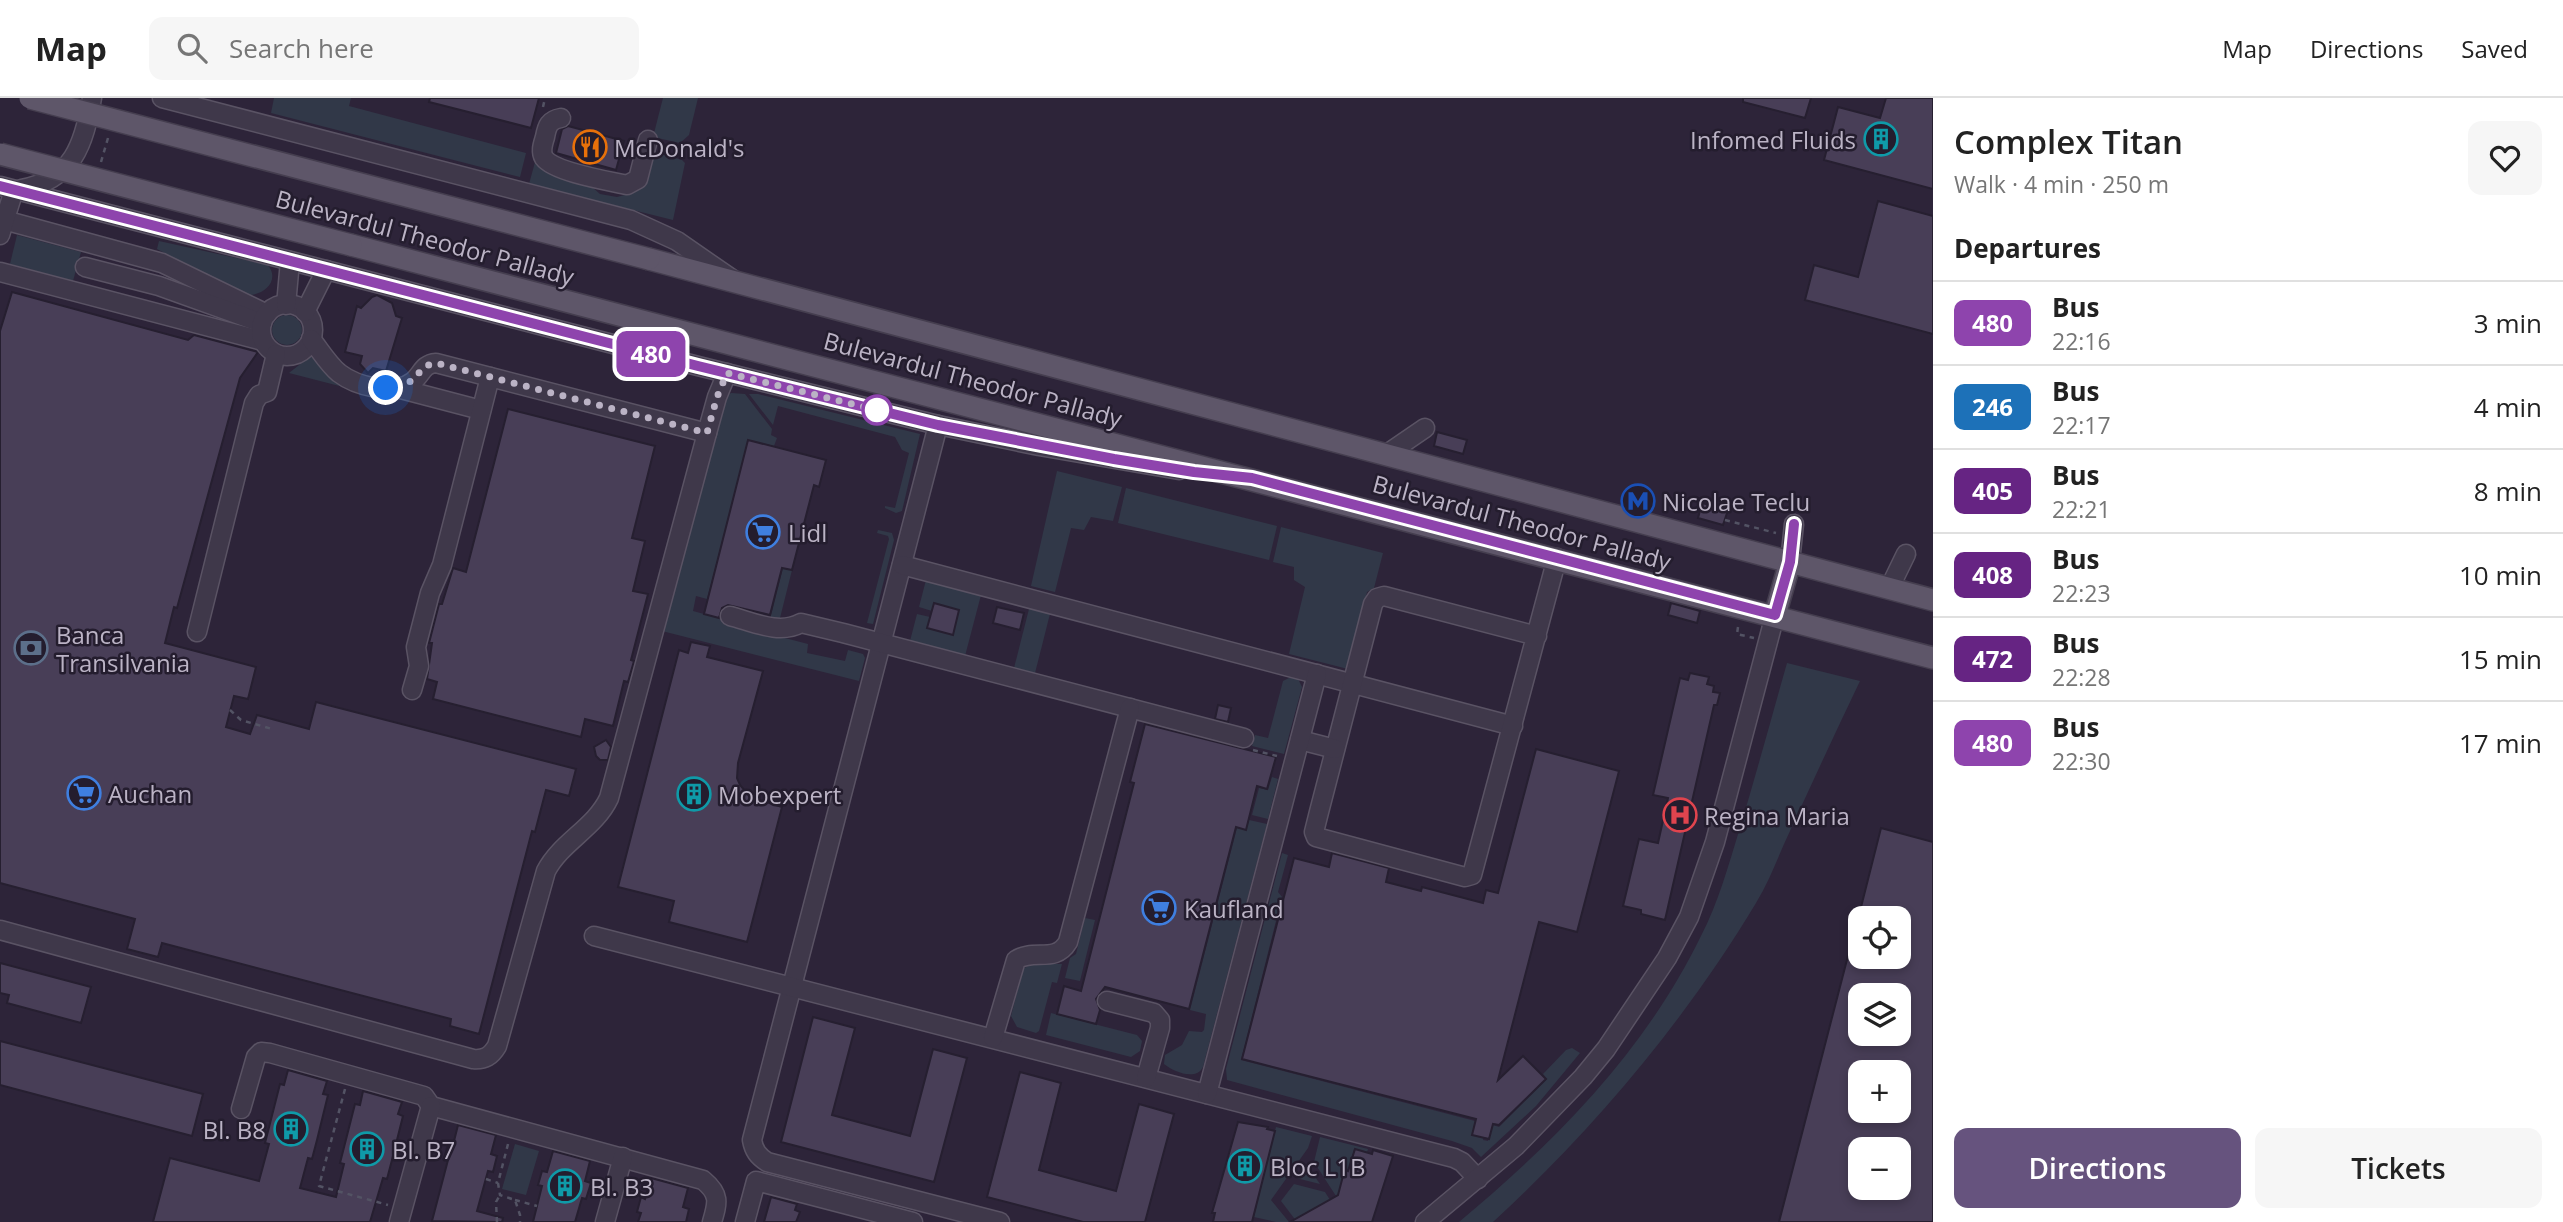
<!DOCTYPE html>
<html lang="en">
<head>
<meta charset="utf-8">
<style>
	:root { --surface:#fff; --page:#f6f6f6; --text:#222; --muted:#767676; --line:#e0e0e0; --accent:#66537e }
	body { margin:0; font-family:"Open Sans",sans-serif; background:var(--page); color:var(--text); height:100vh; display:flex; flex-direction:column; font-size:26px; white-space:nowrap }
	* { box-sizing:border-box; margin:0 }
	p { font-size:23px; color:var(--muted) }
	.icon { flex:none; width:38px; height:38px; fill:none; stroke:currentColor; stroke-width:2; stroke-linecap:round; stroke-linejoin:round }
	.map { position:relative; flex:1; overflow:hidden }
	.drawer { display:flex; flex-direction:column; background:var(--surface); width:630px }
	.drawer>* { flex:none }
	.badge { padding:0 14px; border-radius:10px; font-size:24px; line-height:46px }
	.buttons { position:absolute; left:1848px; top:808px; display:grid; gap:14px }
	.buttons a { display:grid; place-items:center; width:63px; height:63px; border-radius:14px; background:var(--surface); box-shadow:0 4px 10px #0003; font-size:35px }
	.you { position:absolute; width:35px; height:35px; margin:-18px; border:5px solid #fff; border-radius:50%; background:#1a73e8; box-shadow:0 0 0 10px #1a73e833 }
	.map>.badge { position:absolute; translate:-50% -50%; box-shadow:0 0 0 4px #fff }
	h2 { padding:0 21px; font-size:26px; line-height:63px }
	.round { display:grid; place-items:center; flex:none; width:74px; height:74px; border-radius:14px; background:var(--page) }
	.head { display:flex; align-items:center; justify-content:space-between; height:119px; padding:0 21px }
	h1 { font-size:33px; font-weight:600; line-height:52px }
	.button { display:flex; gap:14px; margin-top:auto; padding:14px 21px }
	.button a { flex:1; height:80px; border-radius:14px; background:var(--accent); color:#fff; font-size:28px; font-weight:600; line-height:80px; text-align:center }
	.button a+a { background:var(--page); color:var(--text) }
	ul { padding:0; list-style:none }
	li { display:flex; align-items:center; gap:21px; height:84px; padding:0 21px; border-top:2px solid var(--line) }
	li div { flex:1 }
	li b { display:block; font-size:26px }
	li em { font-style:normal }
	li .badge { min-width:77px; font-weight:700; text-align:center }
	header { display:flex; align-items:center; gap:42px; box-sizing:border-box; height:98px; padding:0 35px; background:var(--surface); border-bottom:2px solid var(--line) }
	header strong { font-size:33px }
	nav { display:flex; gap:38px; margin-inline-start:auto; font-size:24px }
	.search { width:490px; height:63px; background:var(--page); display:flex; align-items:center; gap:18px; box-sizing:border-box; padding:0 24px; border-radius:14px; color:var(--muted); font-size:26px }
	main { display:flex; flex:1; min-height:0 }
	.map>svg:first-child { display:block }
</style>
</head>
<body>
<header>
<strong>Map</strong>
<div class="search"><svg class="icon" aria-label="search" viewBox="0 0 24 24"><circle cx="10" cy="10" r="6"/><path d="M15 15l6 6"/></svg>Search here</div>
<nav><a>Map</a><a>Directions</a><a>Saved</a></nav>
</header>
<main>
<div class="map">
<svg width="1933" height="1124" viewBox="0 0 1933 1124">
	<rect width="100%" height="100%" fill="#2d2439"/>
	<g fill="#313848">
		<polygon points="274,0 351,0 349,8 526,55 520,79 271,15"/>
		<polygon points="663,0 698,0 689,37 680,45 653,39"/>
		<polygon points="655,54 682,62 685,65 673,122 529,86 537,57 585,83 600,96 617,99 632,95 638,90 651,55"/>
		<polygon points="17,137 81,154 73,183 10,166"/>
		<path d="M159 143 268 167C281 184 262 199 244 197L157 151Z"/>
		<circle cx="287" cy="232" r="15"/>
		<polygon points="313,256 355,292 289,275"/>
		<polygon points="731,295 745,296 772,331 771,337 777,340 774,348 748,342 707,501 696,498 693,513 729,523 731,526 808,546 807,555 845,563 848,552 863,556 865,560 859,583 662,533 724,300"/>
		<polygon points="749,296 758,296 920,336 902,413 896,415 885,410 885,408 895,410 909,355 902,352 895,339 778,308 773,327"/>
		<polygon points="1057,373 1122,389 1113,423 1091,419 1084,432 1071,430 1055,494 1031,488"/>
		<polygon points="1126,390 1277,428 1269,462 1118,425"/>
		<polygon points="1281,429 1383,455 1374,490 1367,494 1348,571 1289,556 1305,489 1294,482 1294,469 1273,464"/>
		<polygon points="878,432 892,435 894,442 873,526 867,525 889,441 888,438 877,435"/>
		<polygon points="783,470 792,472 779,524 770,521"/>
		<polygon points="926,482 981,497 965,558 910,543 917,516 930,519 928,530 953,536 959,512 934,505 932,513 919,509"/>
		<polygon points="1030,507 1051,512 1035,575 1014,570"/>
		<path d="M1787 565 1860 583C1836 633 1813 683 1790 733 1779 756 1770 782 1756 805 1685 923 1594 1031 1493 1124H1459C1556 1043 1645 953 1701 838 1718 805 1728 769 1739 733 1756 677 1771 621 1787 565Z"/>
		<polygon points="1291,579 1298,581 1302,589 1284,656 1252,648 1255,637 1268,640 1283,583"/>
		<polygon points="1272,679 1278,681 1268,721 1252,717 1259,690 1268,692"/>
		<path d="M1249 722 1267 726 1203 969C1196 983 1174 974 1164 966L1165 957 1182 947 1189 933 1202 934 1204 932 1206 916 1190 912 1237 730 1246 732Z"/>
		<polygon points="1282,755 1288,757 1278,794 1282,799 1241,962 1475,1023 1472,1037 1487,1025 1483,1042 1488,1043 1493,1027 1499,1029 1547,981 1543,976 1566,952 1572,950 1580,955 1536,1008 1481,1059 1472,1050 1452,1043 1227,982 1226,971"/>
		<polygon points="1085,820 1095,822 1080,883 1065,880 1070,860 1076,856"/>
		<polygon points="1031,866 1062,866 1057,885 1052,884 1039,933 1036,935 1017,929 1011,918 1023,871"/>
		<polygon points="1051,915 1137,937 1142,943 1140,953 1131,959 1046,937"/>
		<polygon points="1276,1029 1312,1038 1308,1050 1271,1102 1289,1124 1276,1124 1254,1119"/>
		<path d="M1320 1039 1368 1051 1367 1054 1354 1051C1350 1066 1348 1089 1336 1098L1314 1064Z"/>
		<polygon points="515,1046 539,1053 526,1097 502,1091"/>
		<polygon points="1306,1066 1320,1086 1296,1080"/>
		<polygon points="1294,1086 1325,1094 1330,1102 1297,1124 1281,1103"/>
	</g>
	<g fill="#483e57" stroke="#261f30" stroke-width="2" fill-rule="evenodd">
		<polygon points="430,0 539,0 531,30 429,4"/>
		<polygon points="1743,0 1811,0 1805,20 1743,4"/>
		<polygon points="1886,0 1933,0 1933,91 1824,62 1838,9 1880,20"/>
		<polygon points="568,28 624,43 616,72 556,55 562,31"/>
		<polygon points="1878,103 1933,118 1933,236 1805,202 1814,167 1858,179"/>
		<polygon points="12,194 188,242 194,237 258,254 240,280 177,510 174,509 165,545 256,569 248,601 234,598 226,629 250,636 257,617 309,631 316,604 576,671 569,698 546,692 535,734 532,733 479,936 450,928 451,921 162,845 158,859 127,851 135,821 0,785 0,233"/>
		<polygon points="377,197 392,205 396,218 402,220 386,273 373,270 368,275 360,266 362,258 345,254 357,208 361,210 372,199"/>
		<polygon points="508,311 655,348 632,440 645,443 633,493 648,496 631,562 634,563 628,584 624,583 613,628 585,621 581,639 433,601 437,584 427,581 432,545 429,545 439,506 442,506 453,470 466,474"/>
		<polygon points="1437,334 1467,342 1463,356 1434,348"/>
		<polygon points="748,342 826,362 819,389 814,387 792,472 782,470 770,517 728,507 722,510 719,520 704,516"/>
		<polygon points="1702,405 1728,412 1723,427 1698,420"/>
		<polygon points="934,505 959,512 953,537 927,530"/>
		<polygon points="1671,505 1700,513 1697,525 1668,517"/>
		<polygon points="997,509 1024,515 1020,532 993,525"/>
		<polygon points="691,544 710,548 707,559 763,573 738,665 737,680 740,687 750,699 782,709 747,844 669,824 674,803 618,789 679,552 688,555"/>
		<polygon points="1690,575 1709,579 1707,586 1714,588 1713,594 1720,595 1717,607 1714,607 1665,822 1641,816 1641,812 1623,808 1639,741 1658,745 1668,700 1653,697 1680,580 1688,582"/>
		<polygon points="1218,607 1231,610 1228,624 1215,621"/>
		<polygon points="1145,626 1276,659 1267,691 1257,688 1246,732 1236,729 1189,911 1105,889 1096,901 1100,912 1096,926 1057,916 1064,888 1081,893 1134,685 1130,684"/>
		<polygon points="606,642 611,649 608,662 600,662 596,658 594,649"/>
		<polygon points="1536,651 1619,673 1577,834 1539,824 1498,982 1523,958 1546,981 1499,1027 1493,1026 1489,1041 1472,1037 1476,1021 1242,961 1294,760 1329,769 1332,755 1389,770 1386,784 1421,793 1422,789 1483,805 1486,792 1498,795"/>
		<path d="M1881 730 1933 744V1124H1779L1856 827 1860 828V859H1899V821H1858ZM1860 898H1899V936H1860ZM1860 975H1899V1013H1860ZM1860 1052H1899V1090H1860Z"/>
		<polygon points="0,865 91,889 81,925 7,905 9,897 0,895"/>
		<polygon points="813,919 855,930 832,1017 910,1038 933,951 967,960 934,1084 781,1044"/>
		<polygon points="0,943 203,996 192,1038 0,987"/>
		<polygon points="288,972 327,983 323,996 328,997 317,1042 312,1061 308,1060 300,1090 336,1099 344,1066 340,1065 355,1006 360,1007 363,993 402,1004 398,1016 403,1018 392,1062 387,1081 383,1080 370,1124 153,1124 170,1060 259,1083 269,1046 265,1045 280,986 284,987"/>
		<polygon points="1020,974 1061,985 1039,1072 1116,1093 1139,1006 1174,1016 1145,1124 1083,1124 987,1099"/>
		<polygon points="1238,1024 1268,1029 1267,1031 1275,1033 1252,1124 1213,1124 1215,1115 1212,1115"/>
		<polygon points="458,1027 496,1037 491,1056 497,1058 493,1074 488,1073 477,1113 503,1120 502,1124 432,1123 448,1062 444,1061 448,1046 453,1047"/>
		<polygon points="1355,1051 1372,1056 1373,1052 1393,1058 1372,1124 1290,1124 1338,1097 1343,1078 1346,1072 1348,1073"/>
		<polygon points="553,1053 590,1063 585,1083 591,1085 586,1101 582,1100 575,1124 533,1124 542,1088 538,1087 542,1073 547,1074"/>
		<polygon points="651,1080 688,1090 683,1109 689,1111 686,1124 638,1124 641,1115 637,1114 641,1099 645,1101"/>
		<polygon points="771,1099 797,1106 795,1112 800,1114 796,1124 764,1124"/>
	</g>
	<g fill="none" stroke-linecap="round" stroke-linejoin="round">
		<defs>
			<g id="minor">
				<polyline points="162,0 631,122 677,143 732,181"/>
				<path d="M561 20C549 22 547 28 545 39 543 46 540 53 544 60 554 74 609 83 627 87L638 81 648 42"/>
				<polyline points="0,88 698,268 938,327 1039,348 1179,372"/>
				<path d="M21 91C73 82 84 46 92 0"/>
				<polyline points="4,122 162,165 267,216"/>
				<polyline points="0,137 14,92"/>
				<polyline points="85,169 159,188 262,225"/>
				<polyline points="0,174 263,243"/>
				<circle cx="287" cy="232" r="26"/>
				<polyline points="286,207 290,163"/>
				<polyline points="305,214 326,172"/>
				<path d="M311 241C320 252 328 266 339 275 356 288 393 298 412 284 422 277 422 266 436 265L707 335"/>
				<polyline points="397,290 481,312"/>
				<path d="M938 327 752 1042C754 1053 758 1058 767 1064L1000 1124"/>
				<polyline points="1387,356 1425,330"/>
				<polyline points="1790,464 1794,426"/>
				<polyline points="902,467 1513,628"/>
				<polyline points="1889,491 1906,456"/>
				<path d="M730 518C753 524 779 537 801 525L843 535 1244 640"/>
				<polyline points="197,534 254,305 259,297 267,294 276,256"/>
				<polyline points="1537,538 1384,498 1377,500 1373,506 1319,714 1314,734 1316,739 1465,779 1472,777 1557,460"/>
				<polyline points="412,592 419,568 416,549 430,495 442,467 490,279"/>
				<polyline points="1300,642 1335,651"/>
				<path d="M0 832 473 961C485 962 491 958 497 948L546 773C561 744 595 730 609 700L707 335 717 299 727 275"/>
				<polyline points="594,838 1454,1060 1462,1064 1478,1081"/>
				<polyline points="1107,903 1154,915 1160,922 1160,930 1146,980"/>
				<path d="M993 940 1016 862C1034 850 1055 866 1068 844L1130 610"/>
				<polyline points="1207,996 1317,576"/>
				<path d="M241 1011 256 959 261 954 270 955 424 998 431 1008 703 1082C720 1096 718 1104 712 1124"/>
				<polyline points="399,1124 431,1008"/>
				<polyline points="605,1124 623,1059"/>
				<polyline points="745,1124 756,1083 913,1124"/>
				<polyline points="1425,1124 1516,1048 1583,979 1606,951 1667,860 1689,819 1715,744 1775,517"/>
			</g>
			<g id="major">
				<polyline points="351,147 1933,560"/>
				<polyline points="649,161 1933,502"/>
				<polyline points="1775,517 1790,464"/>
			</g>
		</defs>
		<use href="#minor" stroke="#5a5364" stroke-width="21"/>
		<use href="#major" stroke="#453e4f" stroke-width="24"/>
		<g stroke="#535364" stroke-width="2.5" stroke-dasharray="5 5" stroke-linecap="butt">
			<polyline points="543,9 545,0"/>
			<polyline points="101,64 108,40"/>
			<polyline points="1725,422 1776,435"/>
			<polyline points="1738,529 1737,536 1754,540"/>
			<polyline points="230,612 241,622 272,631"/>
			<polyline points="1253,652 1277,658"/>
			<polyline points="345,991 319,1088 388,1107"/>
			<polyline points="508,1046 498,1085 500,1097 515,1102 520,1117 520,1124"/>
			<polyline points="486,1081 498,1085"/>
			<polyline points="515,1102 537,1108"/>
			<polyline points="497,1124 496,1104 500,1097"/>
		</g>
		<use href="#minor" stroke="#3f384a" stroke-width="18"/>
		<use href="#major" stroke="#5e5669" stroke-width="21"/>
		<defs>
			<g id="major-bridge">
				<polyline points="30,0 649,161"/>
				<polyline points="0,56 351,147"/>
			</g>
		</defs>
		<use href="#major-bridge" stroke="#453e4f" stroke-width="24" stroke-linecap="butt"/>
		<use href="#major-bridge" stroke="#5e5669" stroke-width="21"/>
	</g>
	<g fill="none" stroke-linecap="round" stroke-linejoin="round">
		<defs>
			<polyline id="line" points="0,88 698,268 938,327 1114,361 1194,374 1252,380 1775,517 1790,464 1794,426"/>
		</defs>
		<use href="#line" stroke="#fff" stroke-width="16"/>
		<use href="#line" stroke="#8e44ad" stroke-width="10"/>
		<path stroke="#bbb3c5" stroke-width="7" stroke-dasharray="0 12.6" d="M386 290C420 290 415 267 436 265L707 335 717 299 727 275 885 314 877 312"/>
	</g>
	<defs>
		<symbol id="building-ring" viewBox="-11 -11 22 22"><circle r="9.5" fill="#241d2e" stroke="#0f9aa8" stroke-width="1.5"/><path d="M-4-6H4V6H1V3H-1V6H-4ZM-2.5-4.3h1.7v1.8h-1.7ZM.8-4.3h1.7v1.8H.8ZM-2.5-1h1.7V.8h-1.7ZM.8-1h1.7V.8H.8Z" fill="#0f9aa8"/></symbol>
		<symbol id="restaurant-ring" viewBox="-11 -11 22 22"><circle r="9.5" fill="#241d2e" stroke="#e8710a" stroke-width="1.5"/><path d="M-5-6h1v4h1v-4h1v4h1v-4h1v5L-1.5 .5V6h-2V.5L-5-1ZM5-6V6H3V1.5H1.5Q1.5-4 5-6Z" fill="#e8710a"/></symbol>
		<symbol id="metro-ring" viewBox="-11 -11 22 22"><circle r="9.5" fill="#241d2e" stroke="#1a4fb4" stroke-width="1.5"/><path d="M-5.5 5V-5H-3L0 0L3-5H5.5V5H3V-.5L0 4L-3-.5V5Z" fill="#1a4fb4"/></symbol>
		<symbol id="supermarket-ring" viewBox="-11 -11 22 22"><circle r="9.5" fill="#241d2e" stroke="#3f7fe0" stroke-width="1.5"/><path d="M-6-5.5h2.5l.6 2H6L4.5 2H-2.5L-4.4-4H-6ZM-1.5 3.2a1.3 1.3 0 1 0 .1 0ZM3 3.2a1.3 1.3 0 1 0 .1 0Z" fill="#3f7fe0"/></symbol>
		<symbol id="bank-ring" viewBox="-11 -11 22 22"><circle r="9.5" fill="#241d2e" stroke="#5c6f8a" stroke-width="1.5"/><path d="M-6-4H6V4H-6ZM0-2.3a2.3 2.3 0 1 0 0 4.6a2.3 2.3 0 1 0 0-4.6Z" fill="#5c6f8a"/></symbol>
		<symbol id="hospital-ring" viewBox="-11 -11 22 22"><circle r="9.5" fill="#241d2e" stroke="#e0444e" stroke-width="1.5"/><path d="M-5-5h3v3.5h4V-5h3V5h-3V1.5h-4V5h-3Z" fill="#e0444e"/></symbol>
	</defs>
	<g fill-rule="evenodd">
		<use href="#building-ring" x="1862" y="22" width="38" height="38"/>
		<use href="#restaurant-ring" x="571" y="30" width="38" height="38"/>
		<use href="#metro-ring" x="1619" y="384" width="38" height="38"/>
		<use href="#supermarket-ring" x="744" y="415" width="38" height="38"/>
		<use href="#bank-ring" x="12" y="531" width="38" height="38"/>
		<use href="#supermarket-ring" x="65" y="676" width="38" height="38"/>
		<use href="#building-ring" x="675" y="677" width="38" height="38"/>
		<use href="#hospital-ring" x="1661" y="698" width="38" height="38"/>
		<use href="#supermarket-ring" x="1140" y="791" width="38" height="38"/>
		<use href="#building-ring" x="272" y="1012" width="38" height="38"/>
		<use href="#building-ring" x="348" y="1032" width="38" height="38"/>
		<use href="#building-ring" x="1226" y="1049" width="38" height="38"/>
		<use href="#building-ring" x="546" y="1069" width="38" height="38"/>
	</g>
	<circle fill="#fff" stroke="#8e44ad" stroke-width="3.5" cx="877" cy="312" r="14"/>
	<g text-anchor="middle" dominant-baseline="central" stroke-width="5" stroke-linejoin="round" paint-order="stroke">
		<g font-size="24" fill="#bbb3c5" stroke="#241d2e" text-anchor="start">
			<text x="1856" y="41" text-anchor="end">Infomed Fluids</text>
			<text x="614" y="49">McDonald's</text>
			<text x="1662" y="403">Nicolae Teclu</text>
			<text x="788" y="434">Lidl</text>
			<text x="56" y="536">Banca<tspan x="56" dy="28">Transilvania</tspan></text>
			<text x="108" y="695">Auchan</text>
			<text x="718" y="696">Mobexpert</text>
			<text x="1704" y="717">Regina Maria</text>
			<text x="1184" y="810">Kaufland</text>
			<text x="266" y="1031" text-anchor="end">Bl. B8</text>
			<text x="392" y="1051">Bl. B7</text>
			<text x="1270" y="1068">Bloc L1B</text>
			<text x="590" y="1088">Bl. B3</text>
		</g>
		<g font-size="24" fill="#bbb3c5" stroke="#241d2e">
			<text transform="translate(425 139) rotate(15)">Bulevardul Theodor Pallady</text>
			<text transform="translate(973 281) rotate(15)">Bulevardul Theodor Pallady</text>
			<text transform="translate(1522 424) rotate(15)">Bulevardul Theodor Pallady</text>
		</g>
	</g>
</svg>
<div class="buttons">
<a><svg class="icon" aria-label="locate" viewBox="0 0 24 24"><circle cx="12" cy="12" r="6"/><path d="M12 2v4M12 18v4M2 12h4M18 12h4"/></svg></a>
<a><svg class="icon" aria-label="layers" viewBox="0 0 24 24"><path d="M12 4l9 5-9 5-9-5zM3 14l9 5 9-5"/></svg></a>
<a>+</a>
<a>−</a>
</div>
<div class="you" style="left:386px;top:290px"></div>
<b class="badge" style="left:651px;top:256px;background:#8e44ad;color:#fff">480</b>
</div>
<section class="drawer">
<div class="head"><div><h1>Complex Titan</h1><p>Walk · 4 min · 250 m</p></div><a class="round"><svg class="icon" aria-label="heart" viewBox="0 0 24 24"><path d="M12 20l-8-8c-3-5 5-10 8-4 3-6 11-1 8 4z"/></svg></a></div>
<h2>Departures</h2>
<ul>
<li><span class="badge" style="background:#8e44ad;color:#fff">480</span><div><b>Bus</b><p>22:16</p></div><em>3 min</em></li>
<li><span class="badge" style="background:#1d71b8;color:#fff">246</span><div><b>Bus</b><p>22:17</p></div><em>4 min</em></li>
<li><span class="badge" style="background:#662483;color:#fff">405</span><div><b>Bus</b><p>22:21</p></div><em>8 min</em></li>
<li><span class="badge" style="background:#662483;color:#fff">408</span><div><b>Bus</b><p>22:23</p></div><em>10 min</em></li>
<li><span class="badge" style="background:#662483;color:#fff">472</span><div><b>Bus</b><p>22:28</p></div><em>15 min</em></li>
<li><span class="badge" style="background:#8e44ad;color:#fff">480</span><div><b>Bus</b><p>22:30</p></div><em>17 min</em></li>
</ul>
<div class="button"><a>Directions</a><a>Tickets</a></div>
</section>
</main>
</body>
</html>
